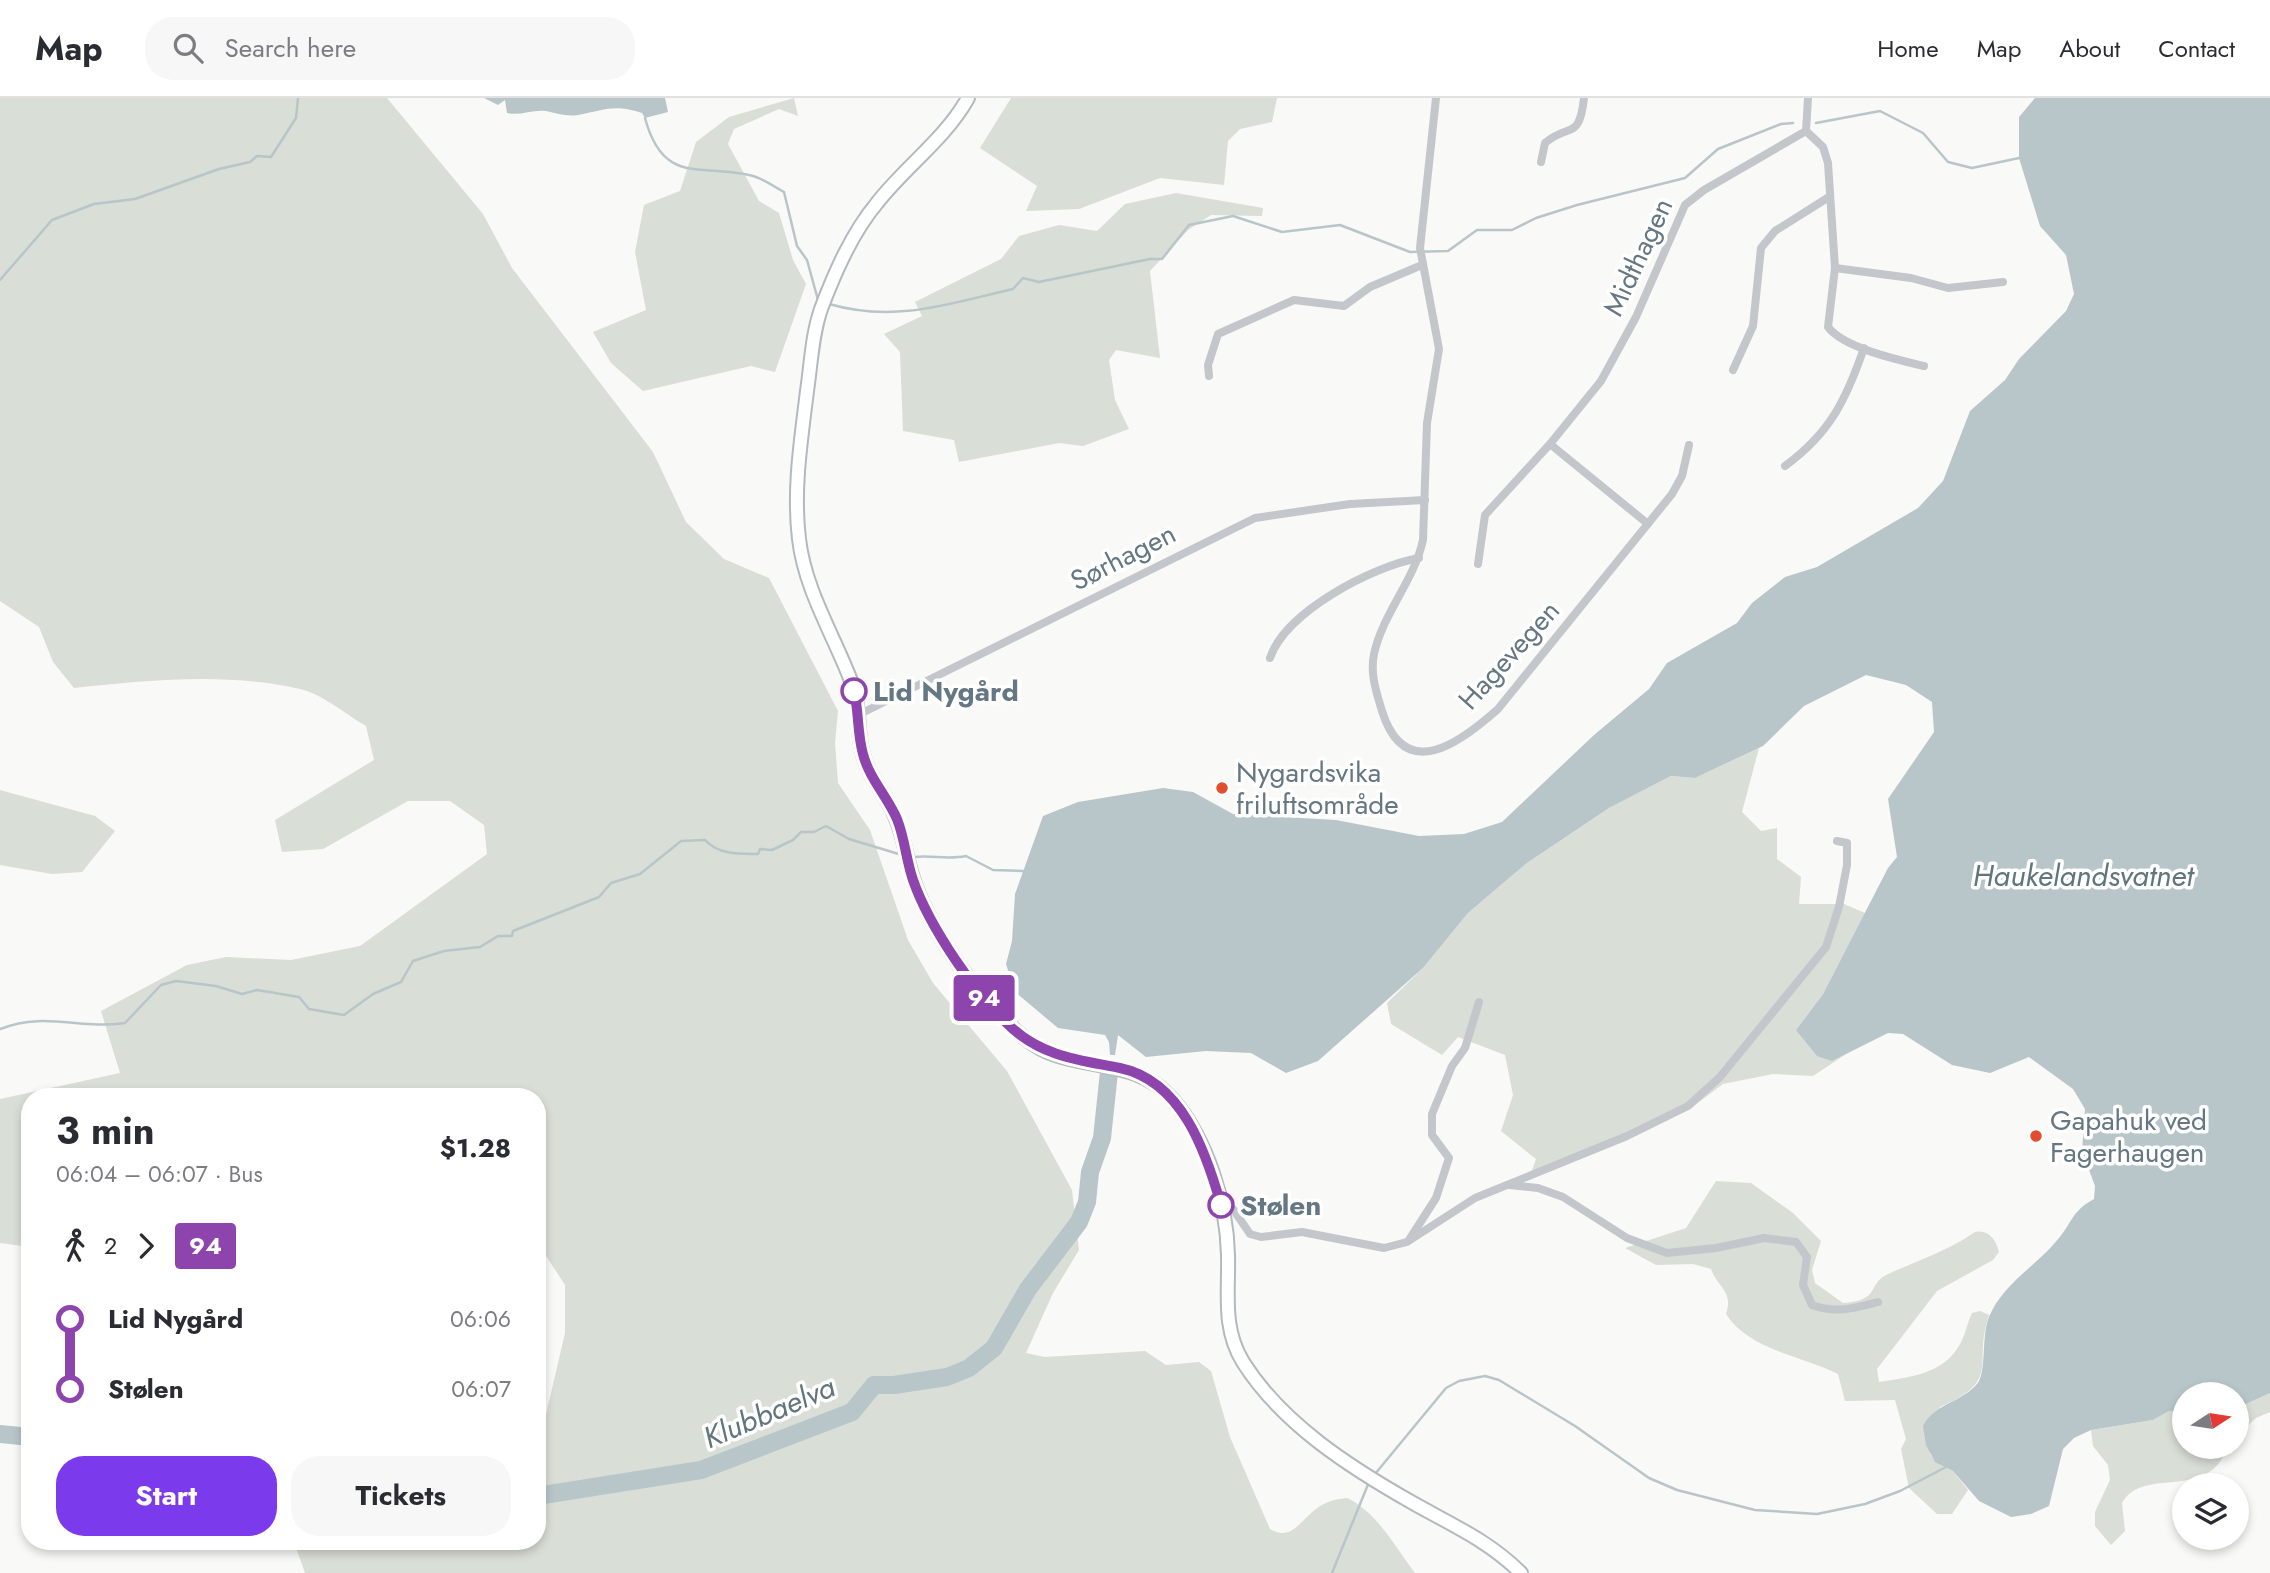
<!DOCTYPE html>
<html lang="en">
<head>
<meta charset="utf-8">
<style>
	:root { --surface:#fff; --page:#f7f7f7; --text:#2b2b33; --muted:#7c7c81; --line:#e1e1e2; --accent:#7c3aed }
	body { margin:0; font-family:Jost,sans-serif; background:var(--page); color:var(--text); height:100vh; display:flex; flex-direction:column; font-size:26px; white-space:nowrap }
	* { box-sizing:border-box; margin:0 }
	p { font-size:23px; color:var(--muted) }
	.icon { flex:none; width:38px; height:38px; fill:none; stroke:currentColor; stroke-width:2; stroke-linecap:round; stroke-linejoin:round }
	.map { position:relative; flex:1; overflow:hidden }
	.side { position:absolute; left:21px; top:990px; width:525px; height:462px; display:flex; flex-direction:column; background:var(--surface); border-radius:28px; box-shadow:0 4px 10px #0003 }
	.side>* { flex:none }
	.badge { padding:0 14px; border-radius:5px; font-size:24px; line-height:46px }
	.needle { width:46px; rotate:78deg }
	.controls { position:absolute; left:2172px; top:1284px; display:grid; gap:14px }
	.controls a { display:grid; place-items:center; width:77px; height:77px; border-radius:50%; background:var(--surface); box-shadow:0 4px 10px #0003; font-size:35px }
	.map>.badge { position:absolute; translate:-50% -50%; box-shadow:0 0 0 4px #fff }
	.legs { display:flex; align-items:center; gap:10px; height:77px; padding:0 35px; font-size:23px }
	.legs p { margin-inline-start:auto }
	.head { display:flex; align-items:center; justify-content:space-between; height:119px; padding:0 35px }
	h1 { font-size:38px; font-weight:700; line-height:52px }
	.primary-button { display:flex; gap:14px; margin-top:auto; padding:14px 35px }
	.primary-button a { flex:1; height:80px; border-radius:28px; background:var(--accent); color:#fff; font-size:28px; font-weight:700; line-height:80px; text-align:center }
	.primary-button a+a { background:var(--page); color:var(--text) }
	ul { padding:0 35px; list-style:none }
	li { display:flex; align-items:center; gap:24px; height:70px; font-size:26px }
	li i { display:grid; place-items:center; width:10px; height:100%; margin:0 9px; background:currentColor }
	li i::after { content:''; width:18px; height:18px; margin:-9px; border:5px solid; border-radius:50%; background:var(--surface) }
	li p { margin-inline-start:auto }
	li:first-child i { background:linear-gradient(#0000 50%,currentColor 0) }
	li:last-child i { background:linear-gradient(currentColor 50%,#0000 0) }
	header { display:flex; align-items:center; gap:42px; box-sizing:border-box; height:98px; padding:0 35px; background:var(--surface); border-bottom:2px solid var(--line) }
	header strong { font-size:33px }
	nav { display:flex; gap:38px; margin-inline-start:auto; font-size:24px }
	.search { width:490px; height:63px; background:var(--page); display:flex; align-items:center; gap:18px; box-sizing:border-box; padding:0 24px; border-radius:28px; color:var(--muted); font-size:26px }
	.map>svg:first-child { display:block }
</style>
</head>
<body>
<header>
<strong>Map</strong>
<div class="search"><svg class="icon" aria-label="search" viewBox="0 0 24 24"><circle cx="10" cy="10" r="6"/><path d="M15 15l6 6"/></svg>Search here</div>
<nav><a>Home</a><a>Map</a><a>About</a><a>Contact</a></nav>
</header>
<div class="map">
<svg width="2270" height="1475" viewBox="0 0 2270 1475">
	<rect width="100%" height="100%" fill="#f9f9f7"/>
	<g fill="#d9ded6">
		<path d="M0 0H387L483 116 512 170 653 354 686 424 724 461 769 480 838 613 835 645 838 685 870 732 908 842 933 885 1007 973 1072 1092 1079 1152 1053 1195 1026 1255 1045 1259 1145 1253 1166 1267 1199 1264 1211 1273 1230 1339 1270 1431C1291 1444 1301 1422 1316 1411 1325 1404 1335 1401 1347 1400 1378 1415 1395 1449 1415 1475H305L294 1444H537V1365L546 1362 541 1338 565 1235V1187L537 1144V999H30V1149L0 1145V1001L120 975 101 913 187 867 226 859 291 862 360 848 487 756 484 727 450 703H408L323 751 282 754 275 722 374 662 366 628C347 617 322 596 300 591 226 574 149 582 74 590L53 564 39 529 0 503Z"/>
		<polygon points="794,0 798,18 779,11 734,31 728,46 759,103 779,115 793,162 806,186 775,274 751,268 643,293 611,265 593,234 646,212 635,154 644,107 680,93 696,44 729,19"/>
		<polygon points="1011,0 1277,0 1272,24 1240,31 1228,43 1224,87 1160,80 1079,111 1026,113 1037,88 980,50"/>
		<polygon points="1176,95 1263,110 1262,118 1211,117 1188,132 1150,173 1160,260 1116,252 1109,262 1115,302 1129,331 1083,348 1059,345 959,364 954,342 903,333 900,254 884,236 922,218 915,204 1001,161 1019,138 1059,127 1097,133 1125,106"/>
		<polygon points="1759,650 1742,714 1761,733 1777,730 1777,761 1801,779 1799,806 1844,806 1865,815 1823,896 1796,932 1832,963 1849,954 1813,978 1773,976 1723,986 1695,1007 1529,1081 1536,1061 1501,1033 1513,997 1505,957 1458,939 1442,957 1391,926 1387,905 1423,870 1468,815 1527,765 1609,710 1671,678 1695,680"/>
		<polygon points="0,692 95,718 115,733 82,774 52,776 0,767"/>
		<path d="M1716 1083 1751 1085 1793 1115 1821 1143 1812 1172 1815 1185 1843 1205C1880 1203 1868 1186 1886 1177 1916 1163 1948 1153 1975 1134 1989 1131 1996 1142 1999 1154L1993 1162 1937 1193 1877 1271 1879 1284C1910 1279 1944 1276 1960 1246 1966 1236 1967 1225 1972 1215L1980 1213 1989 1217C1972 1267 2003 1282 1940 1309L1930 1356 1935 1363 1953 1373 1968 1392 1952 1416H1937L1909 1390 1901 1351 1906 1341 1895 1302 1845 1303 1838 1276C1802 1258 1749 1252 1726 1216 1734 1193 1717 1189 1711 1171L1693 1166 1656 1167 1625 1150 1686 1130Z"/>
		<polygon points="2270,1295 2270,1314 2256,1320 2237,1337 2236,1310"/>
		<path d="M2169 1313 2184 1315V1349H2227C2209 1405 2143 1367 2122 1405L2125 1433 2111 1447 2095 1428V1414L2110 1382 2108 1367 2093 1348 2091 1332 2153 1322Z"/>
	</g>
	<g fill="#b8c6c9">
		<path d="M484 0H665L668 14 645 20 642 15C613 6 606 12 578 17 567 19 556 15 546 13 533 11 520 18 507 15L505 2 498 7Z"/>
		<path d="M2035 0H2270V1295L2237 1310 2236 1297H2184V1315L2169 1313 2153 1322 2091 1332 2074 1340 2063 1351 2049 1408 2031 1416 2011 1419 1979 1403 1953 1373 1935 1364 1926 1347 1923 1328C1934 1306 1962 1304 1977 1286 1987 1275 1981 1237 1989 1219 2003 1185 2037 1168 2059 1140 2073 1123 2072 1113 2094 1101L2095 1088 2082 1053 2085 1011 2073 991 2029 959 1990 975 1952 967 1903 936 1888 935 1832 963 1817 958 1796 932 1823 896 1888 770 1897 759 1888 701 1934 634 1932 604 1906 587 1866 577 1804 608 1763 648 1695 680 1671 678 1609 710 1527 765 1468 815 1423 870 1318 963 1286 975 1251 955 1206 953 1146 959 1118 937 1115 957H1110L1109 944 1105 937 1058 930 1015 894 1006 866 1012 843 1015 796 1043 718 1078 704 1163 690 1193 694 1233 716 1336 722 1419 738 1464 736 1502 724 1594 637 1649 591 1667 565 1737 525 1752 505 1785 479 1817 469 1918 410 1943 383 1970 313 2005 282 2019 261 2066 213 2074 196 2066 157 2040 128 2019 60V19Z"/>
	</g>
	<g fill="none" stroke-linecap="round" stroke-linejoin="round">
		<g stroke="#b8c6c9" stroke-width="2.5">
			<path d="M645 20C663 87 700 66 749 77 761 79 773 88 784 94L797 148 807 162 818 202"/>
			<polyline points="1816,25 1880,13 1923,35 1948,64 1972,70 2019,60"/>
			<polyline points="0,182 52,122 94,106 135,101 219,71 250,64 257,58 271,59 296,20 298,0"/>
			<path d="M829 206C895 225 948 206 1013 191L1023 180 1039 184 1150 161H1162L1189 127 1233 118 1282 134 1340 127 1410 154 1448 153 1477 132H1512L1536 120 1577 107 1685 80 1718 51 1781 26 1793 25"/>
			<path d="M914 759C933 757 947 762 966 758L993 772 1023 773"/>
			<path d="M0 931C46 913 79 932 125 925L161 887 176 883 216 888 242 896 257 892 299 899 309 911 344 917 373 896 401 884 413 863 444 853 480 849 498 838H512L513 833 599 799 611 785 640 776 681 743 705 742C719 757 739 756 758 756L760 751 772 752 793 742 801 734H814L826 728 849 741 902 757"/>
			<polyline points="1375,1376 1446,1290 1459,1283 1485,1278 1499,1282 1575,1328 1649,1380 1677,1392 1755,1412 1817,1416 1865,1406 1900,1393 1946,1369"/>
			<polyline points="1332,1475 1369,1384"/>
		</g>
		<g stroke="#b8c6c9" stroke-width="18">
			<polyline points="0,1336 30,1339"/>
			<polyline points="537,1398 701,1372 852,1314 874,1287 894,1287 947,1279 969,1270 994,1250 1028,1191 1079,1124 1087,1104 1090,1074 1102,1040 1109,974"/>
		</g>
		<defs>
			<path id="secondary" d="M968 0C945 41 906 68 877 105 852 135 835 174 821 211 812 237 811 266 807 293 801 343 793 391 799 441 805 493 835 539 853 588 860 609 857 631 862 652 867 677 885 695 895 718 904 738 906 759 913 780 927 824 964 879 996 913 1013 931 1031 949 1055 957 1096 971 1142 965 1173 1002 1207 1042 1227 1105 1228 1157 1229 1195 1222 1230 1243 1264 1282 1326 1351 1370 1413 1405 1452 1427 1489 1443 1521 1475"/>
		</defs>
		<use href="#secondary" stroke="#b3b9be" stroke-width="16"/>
		<g stroke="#c3c7cb" stroke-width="8">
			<path d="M1436 0 1420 150 1439 251 1427 325 1423 442C1414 483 1383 515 1374 556 1370 576 1376 593 1382 613 1405 686 1460 645 1498 611L1672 396 1682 378 1689 347"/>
			<path d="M1808 0 1806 33 1823 49 1828 65 1835 170 1828 229C1844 250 1898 262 1924 268"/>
			<path d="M1541 64 1545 45C1569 24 1579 44 1584 0"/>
			<polyline points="1835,170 1911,180 1948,190 2003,184"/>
			<polyline points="1733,272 1753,228 1761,150 1775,133 1829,99"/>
			<polyline points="1209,278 1208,267 1218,236 1294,202 1344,208 1370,189 1422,167"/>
			<polyline points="1550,346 1648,426"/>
			<path d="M1785 368C1830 335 1846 302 1864 250"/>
			<polyline points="1478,466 1485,417 1550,346 1601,283 1636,219 1685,107 1704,92 1806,33"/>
			<path d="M1270 560C1285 514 1373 468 1419 460"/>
			<polyline points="858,617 1255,420 1350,406 1425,402"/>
			<path d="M1509 1087 1538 1090 1563 1099 1627 1140 1667 1155 1716 1150 1764 1140 1796 1144 1807 1159 1803 1187 1812 1207C1836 1216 1855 1210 1878 1204"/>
			<polyline points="1222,1111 1233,1111 1250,1136 1261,1139 1302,1134 1384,1150 1407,1144 1475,1100 1627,1038 1688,1008 1720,979 1826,849 1839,809 1847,767 1847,745 1837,743"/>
			<polyline points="1409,1142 1436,1100 1449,1060 1432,1037 1432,1016 1452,968 1465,950 1479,904"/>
		</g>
		<use href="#secondary" stroke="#fff" stroke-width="12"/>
	</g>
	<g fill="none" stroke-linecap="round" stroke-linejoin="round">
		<defs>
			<path id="line-1" d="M854 593C859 613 857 635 863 656 869 680 887 698 897 721 905 741 906 762 913 782 929 828 976 898 1013 931 1045 959 1080 962 1120 970 1182 983 1206 1054 1221 1107"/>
		</defs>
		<use href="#line-1" stroke="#fff" stroke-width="16"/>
		<use href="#line-1" stroke="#8e44ad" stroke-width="10"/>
	</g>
	<g fill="#fff" stroke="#8e44ad" stroke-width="3.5">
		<circle cx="854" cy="593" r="12"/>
		<circle cx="1221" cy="1107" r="12"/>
	</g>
	<g fill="#e14e2f" stroke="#fff" stroke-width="2.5">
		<circle cx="1222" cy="690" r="7"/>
		<circle cx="2036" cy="1038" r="7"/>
	</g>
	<g text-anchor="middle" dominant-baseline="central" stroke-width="7" stroke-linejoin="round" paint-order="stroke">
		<g font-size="28" fill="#657782" stroke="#fff">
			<text transform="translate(1638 159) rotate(-65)">Midthagen</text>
			<text transform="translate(1123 459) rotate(-27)">Sørhagen</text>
			<text transform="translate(1509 557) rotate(-48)">Hagevegen</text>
		</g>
		<g font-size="28" font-weight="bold" fill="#657782" stroke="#fff" text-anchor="start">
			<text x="873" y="593">Lid Nygård</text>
			<text x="1240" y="1107">Stølen</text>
		</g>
		<g font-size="28" fill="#657782" stroke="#fff" text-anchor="start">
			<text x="1236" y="674">Nygardsvika<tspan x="1236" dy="32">friluftsområde</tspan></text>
			<text x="2050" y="1022">Gapahuk ved<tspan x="2050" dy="32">Fagerhaugen</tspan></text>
		</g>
		<g font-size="30" font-style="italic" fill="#60767c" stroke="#fff">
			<text x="2083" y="777">Haukelandsvatnet</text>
			<text transform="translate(769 1314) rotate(-23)">Klubbaelva</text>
		</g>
	</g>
</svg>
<div class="controls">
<a><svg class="needle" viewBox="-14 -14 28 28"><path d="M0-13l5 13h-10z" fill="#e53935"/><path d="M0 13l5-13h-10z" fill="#7c7c81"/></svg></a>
<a><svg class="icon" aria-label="layers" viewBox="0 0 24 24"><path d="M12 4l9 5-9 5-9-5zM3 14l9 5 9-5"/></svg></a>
</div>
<b class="badge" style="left:984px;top:900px;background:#8e44ad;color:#fff">94</b>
<section class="side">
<div class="head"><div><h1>3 min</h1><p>06:04 – 06:07 · Bus</p></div><b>$1.28</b></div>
<div class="legs"><svg class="icon" aria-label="walk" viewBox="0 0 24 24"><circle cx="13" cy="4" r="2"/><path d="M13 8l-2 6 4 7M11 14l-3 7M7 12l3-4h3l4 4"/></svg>2<svg class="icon" aria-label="forward" viewBox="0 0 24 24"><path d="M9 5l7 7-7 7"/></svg><b class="badge" style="background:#8e44ad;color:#fff">94</b></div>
<ul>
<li><i style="color:#8e44ad"></i><b>Lid Nygård</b><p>06:06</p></li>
<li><i style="color:#8e44ad"></i><b>Stølen</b><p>06:07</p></li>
</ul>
<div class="primary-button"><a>Start</a><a>Tickets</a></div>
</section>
</div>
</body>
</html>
